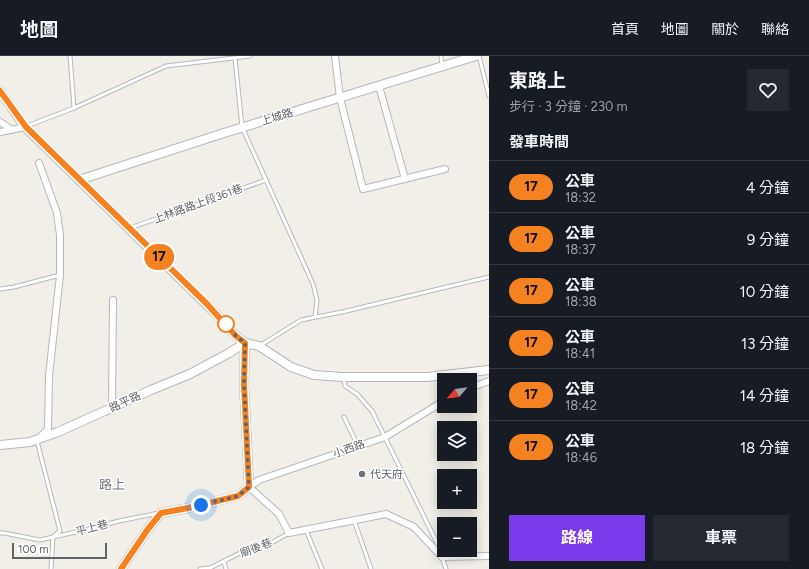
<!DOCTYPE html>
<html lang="zh-TW">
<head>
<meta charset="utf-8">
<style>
	:root { --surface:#171b24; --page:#242831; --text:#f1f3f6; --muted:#9ea1a6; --line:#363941; --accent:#7c3aed }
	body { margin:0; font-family:Figtree,"Noto Sans TC",sans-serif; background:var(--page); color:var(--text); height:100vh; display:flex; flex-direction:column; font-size:15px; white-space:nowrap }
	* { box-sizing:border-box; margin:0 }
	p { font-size:13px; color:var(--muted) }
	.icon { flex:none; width:22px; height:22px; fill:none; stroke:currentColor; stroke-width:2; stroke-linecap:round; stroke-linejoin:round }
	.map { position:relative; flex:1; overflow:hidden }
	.details { display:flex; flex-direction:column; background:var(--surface); width:320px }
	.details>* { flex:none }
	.badge { padding:0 8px; border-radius:13px; font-size:14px; line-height:26px }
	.needle { width:26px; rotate:241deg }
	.buttons { position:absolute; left:437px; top:317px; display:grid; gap:8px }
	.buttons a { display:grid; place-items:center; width:40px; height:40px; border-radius:0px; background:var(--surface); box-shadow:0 2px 10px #0003; font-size:20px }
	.scale { position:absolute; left:12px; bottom:10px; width:95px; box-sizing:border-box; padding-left:4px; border:2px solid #5f6368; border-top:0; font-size:11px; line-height:14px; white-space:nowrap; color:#5f6368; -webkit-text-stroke:3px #fff; paint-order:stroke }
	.you { position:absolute; width:20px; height:20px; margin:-10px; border:3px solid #fff; border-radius:50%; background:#1a73e8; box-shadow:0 0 0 6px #1a73e833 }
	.map>.badge { position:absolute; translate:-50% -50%; box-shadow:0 0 0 2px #fff }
	h2 { padding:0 20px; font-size:15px; line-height:36px }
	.round { display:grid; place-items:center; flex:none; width:42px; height:42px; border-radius:0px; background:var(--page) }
	.overview { display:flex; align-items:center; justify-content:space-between; height:68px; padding:0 20px }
	h1 { font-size:19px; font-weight:700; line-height:30px }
	.action { display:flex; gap:8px; margin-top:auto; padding:8px 20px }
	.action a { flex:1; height:46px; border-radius:0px; background:var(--accent); color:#fff; font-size:16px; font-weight:700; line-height:46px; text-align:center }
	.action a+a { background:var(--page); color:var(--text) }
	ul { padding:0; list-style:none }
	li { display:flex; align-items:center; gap:12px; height:52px; padding:0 20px; border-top:1px solid var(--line) }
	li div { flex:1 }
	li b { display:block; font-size:15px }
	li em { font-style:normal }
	li .badge { min-width:44px; font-weight:700; text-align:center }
	header { display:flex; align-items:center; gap:24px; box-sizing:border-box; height:56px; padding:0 20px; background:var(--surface); border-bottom:1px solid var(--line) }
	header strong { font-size:19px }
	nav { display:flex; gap:22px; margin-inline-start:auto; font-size:14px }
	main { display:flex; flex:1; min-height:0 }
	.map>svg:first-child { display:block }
</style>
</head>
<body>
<header>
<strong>地圖</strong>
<nav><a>首頁</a><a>地圖</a><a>關於</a><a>聯絡</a></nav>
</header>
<main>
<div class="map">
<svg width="489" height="513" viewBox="0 0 489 513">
	<rect width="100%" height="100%" fill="#f1efe8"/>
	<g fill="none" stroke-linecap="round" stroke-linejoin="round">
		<defs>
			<g id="service">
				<polyline points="70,0 74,52"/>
				<polyline points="441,0 442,9"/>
				<polyline points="479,0 489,40"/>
				<polyline points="235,2 242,71 313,228 317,244 315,261"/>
				<polyline points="27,70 74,52 166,10 250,0"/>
				<polyline points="130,172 266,124"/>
				<polyline points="0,233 14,231 60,219"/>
				<polyline points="261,289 301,264 342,256 489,221"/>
				<polyline points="344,322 345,330 357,338 372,355 439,491 442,501 446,513"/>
				<polyline points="344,361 358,390"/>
				<polyline points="37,385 60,475 53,481 51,513"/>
				<polyline points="354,464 371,513"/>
				<polyline points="306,474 322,513"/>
				<polyline points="0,477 4,477 40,484 89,473 119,465 159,457"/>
				<polyline points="224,506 226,513"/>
				<polyline points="200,513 210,512 252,491 271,487 289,477"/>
			</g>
			<g id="minor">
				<polyline points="335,0 340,42 363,133 445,113"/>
				<polyline points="379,30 405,123"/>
				<polyline points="0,66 12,74"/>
				<polyline points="0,76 25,71"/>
				<polyline points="470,332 489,325"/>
				<polyline points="444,345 385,381 259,424 249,431 279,458 289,477 386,458 414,471 442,501 489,500"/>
				<polyline points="112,353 113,244"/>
				<polyline points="38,383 48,373 49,320 60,219 60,179 57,157 39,107"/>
			</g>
			<g id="tertiary">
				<polyline points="0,35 25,71 216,258 236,280 245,287 244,328 249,431 238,440 188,452 161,457 148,473 121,513"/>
				<polyline points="79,124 224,77 476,0"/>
				<polyline points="245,287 259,290 291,311 314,319 343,321 427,321 489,314"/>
				<polyline points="0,389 30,386 58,376 151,334 190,318 229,297 245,287"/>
			</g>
		</defs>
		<use href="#service" stroke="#b5b8bc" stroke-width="5"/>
		<use href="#minor" stroke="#b5b8bc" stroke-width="8"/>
		<use href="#tertiary" stroke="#b5b8bc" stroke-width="10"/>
		<use href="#service" stroke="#fff" stroke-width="3"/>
		<use href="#minor" stroke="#fff" stroke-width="6"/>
		<use href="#tertiary" stroke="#fff" stroke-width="8"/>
	</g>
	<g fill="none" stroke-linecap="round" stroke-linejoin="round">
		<defs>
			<polyline id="line" points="0,35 26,71 206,247 236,280 245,287 244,328 249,431 238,440 188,452 161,457 148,473 121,513"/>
		</defs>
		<use href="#line" stroke="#fff" stroke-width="9"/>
		<use href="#line" stroke="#f58220" stroke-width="6"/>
		<polyline stroke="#5f6368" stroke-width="4" stroke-dasharray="0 7.2" points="201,449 238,440 249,431 244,328 245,287 236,280 226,268"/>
	</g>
	<circle fill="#fff" stroke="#f58220" stroke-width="2" cx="226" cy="268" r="8"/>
	<circle fill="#6b7280" stroke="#fff" stroke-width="1.5" cx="362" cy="418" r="4"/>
	<g text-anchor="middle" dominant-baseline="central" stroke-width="3" stroke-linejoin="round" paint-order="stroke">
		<g font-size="11" fill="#5f6368" stroke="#fff">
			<text transform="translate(277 61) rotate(-17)">上城路</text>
			<text transform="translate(198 148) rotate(-20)">上林路路上段361巷</text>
			<text transform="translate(125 346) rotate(-25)">路平路</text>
			<text transform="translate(349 393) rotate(-19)">小西路</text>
			<text transform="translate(92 472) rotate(-15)">平上巷</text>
			<text transform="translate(256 492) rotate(-21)">廟後巷</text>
		</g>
		<g font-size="11" fill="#5b616d" stroke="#fff" text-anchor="start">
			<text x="370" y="418">代天府</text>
		</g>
		<g font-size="13" fill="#70757a" stroke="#fff">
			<text x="112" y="428">路上</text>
		</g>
	</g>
</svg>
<div class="buttons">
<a><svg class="needle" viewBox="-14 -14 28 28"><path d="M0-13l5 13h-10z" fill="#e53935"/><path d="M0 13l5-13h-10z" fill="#9ea1a6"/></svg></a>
<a><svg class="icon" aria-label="layers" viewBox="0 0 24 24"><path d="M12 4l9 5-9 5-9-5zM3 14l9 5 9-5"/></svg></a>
<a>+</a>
<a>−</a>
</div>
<div class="scale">100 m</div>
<div class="you" style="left:201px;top:449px"></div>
<b class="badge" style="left:159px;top:201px;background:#f58220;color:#111">17</b>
</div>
<section class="details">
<div class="overview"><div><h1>東路上</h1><p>步行 · 3 分鐘 · 230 m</p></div><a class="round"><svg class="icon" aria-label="heart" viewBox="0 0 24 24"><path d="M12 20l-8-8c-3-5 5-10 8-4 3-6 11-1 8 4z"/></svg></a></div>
<h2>發車時間</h2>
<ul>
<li><span class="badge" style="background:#f58220;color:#111">17</span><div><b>公車</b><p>18:32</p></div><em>4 分鐘</em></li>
<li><span class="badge" style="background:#f58220;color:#111">17</span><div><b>公車</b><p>18:37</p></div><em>9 分鐘</em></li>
<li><span class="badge" style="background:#f58220;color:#111">17</span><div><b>公車</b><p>18:38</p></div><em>10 分鐘</em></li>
<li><span class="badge" style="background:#f58220;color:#111">17</span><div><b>公車</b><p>18:41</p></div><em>13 分鐘</em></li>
<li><span class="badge" style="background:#f58220;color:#111">17</span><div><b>公車</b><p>18:42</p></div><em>14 分鐘</em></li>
<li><span class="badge" style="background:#f58220;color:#111">17</span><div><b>公車</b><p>18:46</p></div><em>18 分鐘</em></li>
</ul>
<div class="action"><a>路線</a><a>車票</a></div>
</section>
</main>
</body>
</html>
